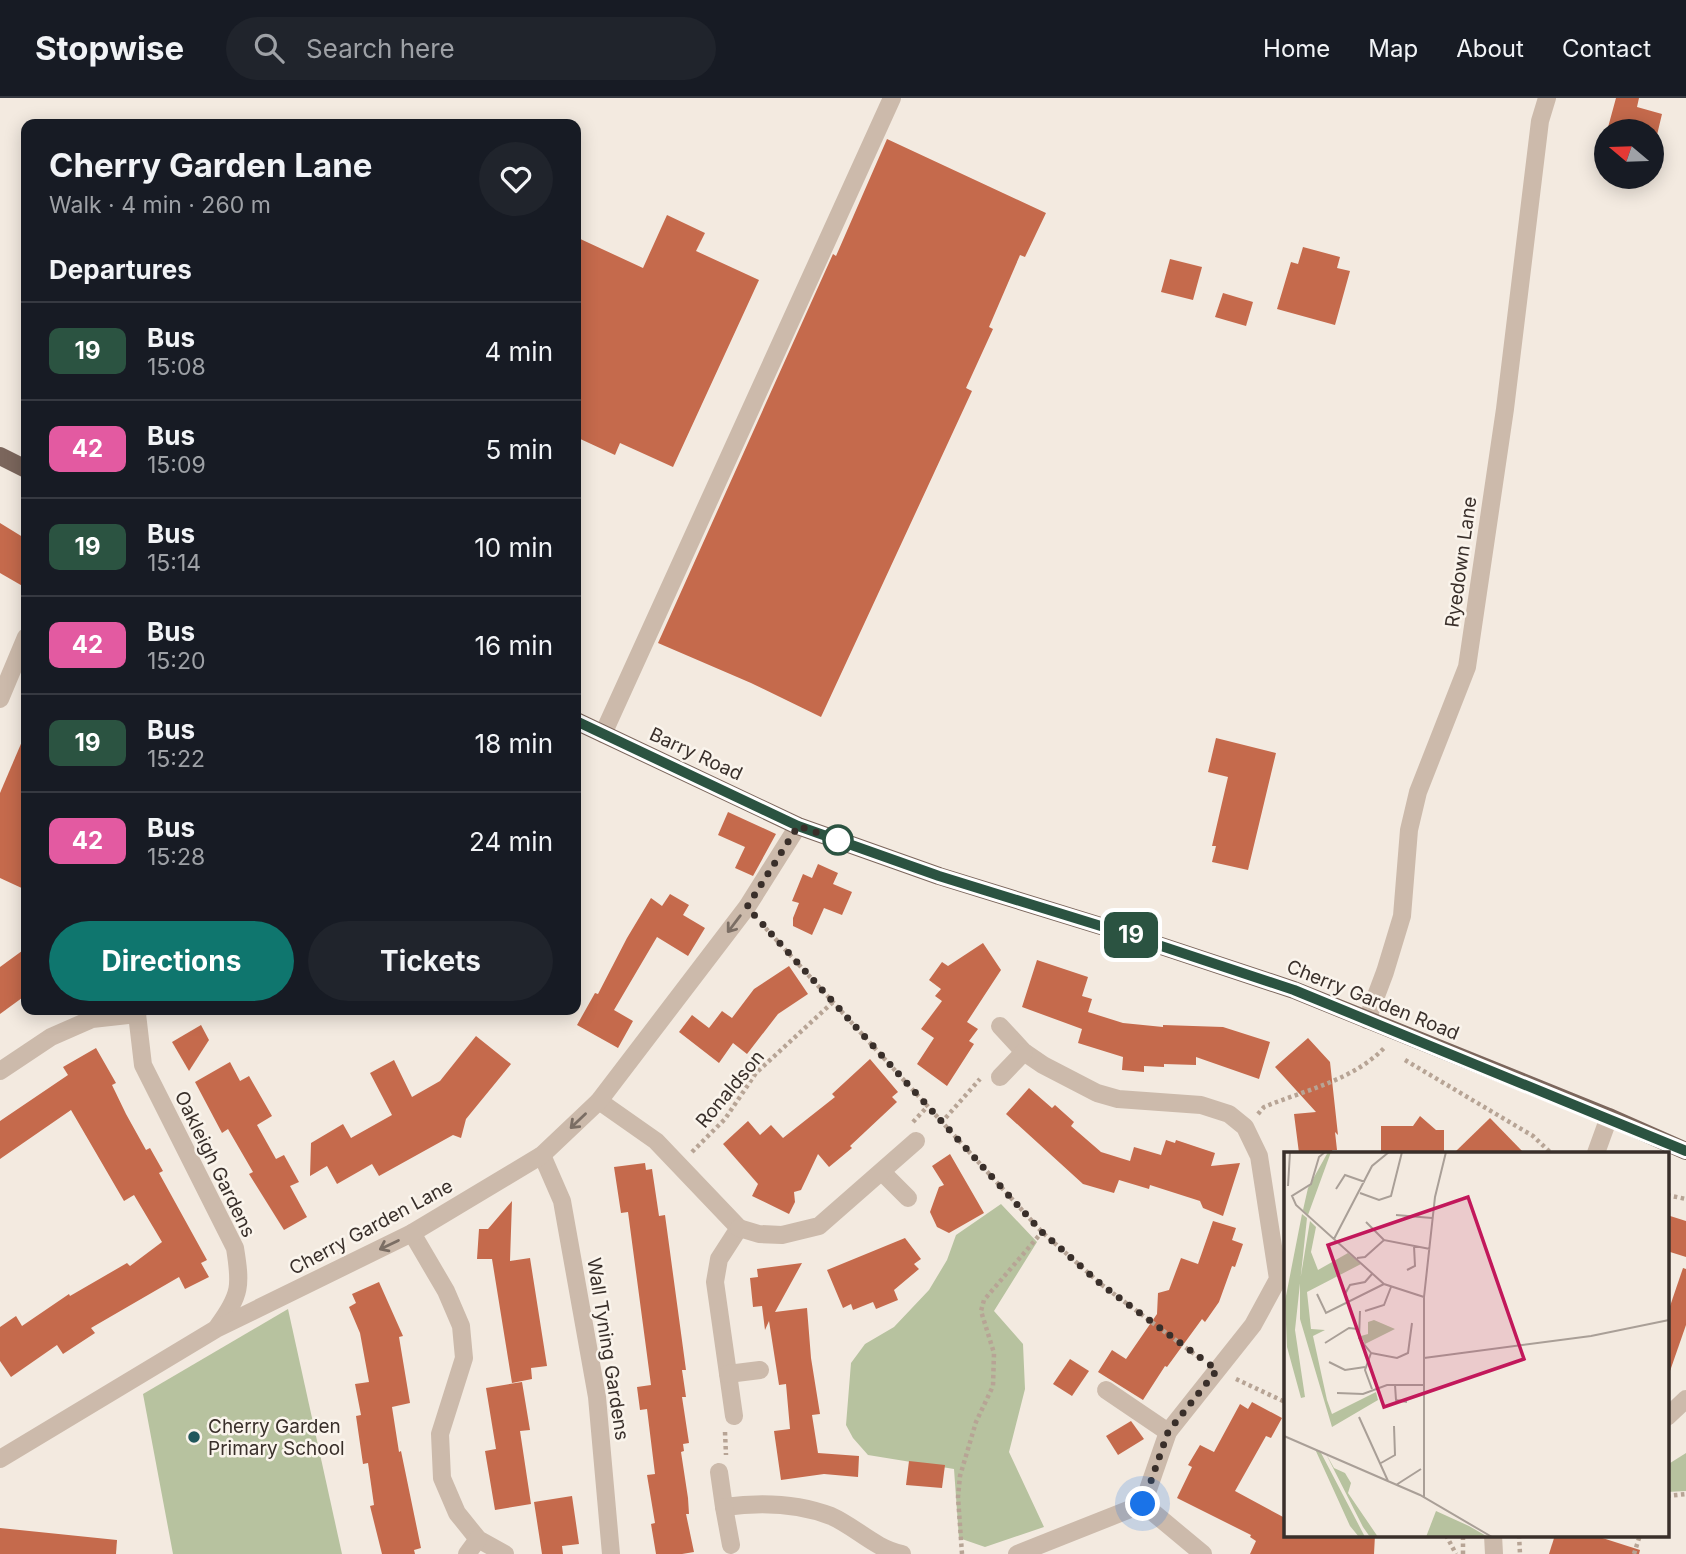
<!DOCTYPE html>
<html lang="en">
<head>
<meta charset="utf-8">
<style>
	:root { --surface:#171b24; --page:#20242c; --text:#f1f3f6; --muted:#9ea1a6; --line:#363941; --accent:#0f766e }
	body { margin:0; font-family:Inter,sans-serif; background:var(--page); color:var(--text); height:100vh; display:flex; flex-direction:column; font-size:26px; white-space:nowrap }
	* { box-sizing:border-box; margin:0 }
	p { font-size:23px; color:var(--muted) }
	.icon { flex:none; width:38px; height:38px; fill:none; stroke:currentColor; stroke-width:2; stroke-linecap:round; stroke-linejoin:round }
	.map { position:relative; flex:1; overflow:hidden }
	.panel { position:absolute; left:21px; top:21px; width:560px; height:896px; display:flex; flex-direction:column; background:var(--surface); border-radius:14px; box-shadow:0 4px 18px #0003 }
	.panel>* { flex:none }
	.badge { padding:0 14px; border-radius:10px; font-size:24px; line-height:46px }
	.needle { width:46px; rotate:289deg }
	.fabs { position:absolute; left:1594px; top:21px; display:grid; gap:14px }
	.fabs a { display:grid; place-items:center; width:70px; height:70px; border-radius:50%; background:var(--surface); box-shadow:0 4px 18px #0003; font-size:35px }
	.you { position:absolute; width:35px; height:35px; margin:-18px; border:5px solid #fff; border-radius:50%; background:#1a73e8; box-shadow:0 0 0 10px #1a73e833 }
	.map>.badge { position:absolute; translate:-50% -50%; box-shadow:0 0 0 4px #fff }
	h2 { padding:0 28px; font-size:26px; line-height:63px }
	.round { display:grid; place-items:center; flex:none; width:74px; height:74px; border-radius:37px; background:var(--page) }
	.overview { display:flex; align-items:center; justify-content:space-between; height:119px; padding:0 28px }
	h1 { font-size:33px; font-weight:700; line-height:52px }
	.button { display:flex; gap:14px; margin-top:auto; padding:14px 28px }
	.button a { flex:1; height:80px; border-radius:42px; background:var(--accent); color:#fff; font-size:28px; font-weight:700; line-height:80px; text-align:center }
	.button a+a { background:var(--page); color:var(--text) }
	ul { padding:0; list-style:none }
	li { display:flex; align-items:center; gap:21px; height:98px; padding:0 28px; border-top:2px solid var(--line) }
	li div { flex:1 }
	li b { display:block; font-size:26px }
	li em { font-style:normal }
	li .badge { min-width:77px; font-weight:700; text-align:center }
	header { display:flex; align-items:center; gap:42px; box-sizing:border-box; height:98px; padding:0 35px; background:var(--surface); border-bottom:2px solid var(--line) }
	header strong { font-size:33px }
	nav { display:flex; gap:38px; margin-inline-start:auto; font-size:24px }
	.search { width:490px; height:63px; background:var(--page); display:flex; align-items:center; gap:18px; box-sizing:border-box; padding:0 24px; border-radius:38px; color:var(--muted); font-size:26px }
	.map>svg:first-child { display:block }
</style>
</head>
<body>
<header>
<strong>Stopwise</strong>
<div class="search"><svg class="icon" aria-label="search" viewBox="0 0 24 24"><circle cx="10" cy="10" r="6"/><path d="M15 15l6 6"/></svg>Search here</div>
<nav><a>Home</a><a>Map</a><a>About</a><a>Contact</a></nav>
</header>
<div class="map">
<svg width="1686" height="1456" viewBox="0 0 1686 1456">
	<rect width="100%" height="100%" fill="#f3eae0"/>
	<g fill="#b7c29f">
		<polygon points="1001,1106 1037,1144 994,1213 1023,1246 1025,1291 1009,1354 1044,1429 985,1449 959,1440 954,1371 868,1357 853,1340 846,1327 851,1265 865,1246 894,1229 929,1192 947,1162 956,1137"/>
		<polygon points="288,1211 342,1456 173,1456 143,1296"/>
		<polygon points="1686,1355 1686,1393 1667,1394 1667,1367"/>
	</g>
	<g fill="#c56a4c">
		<polygon points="1616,0 1639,0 1637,9 1662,16 1657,37 1652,36 1652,33 1607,33"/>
		<polygon points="887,41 1046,115 1025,159 1020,157 989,229 993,231 966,290 972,293 821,619 751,585 658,545 833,156 836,158"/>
		<polygon points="667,117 705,135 696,153 759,182 673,369 620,345 615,357 576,339 576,139 643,170"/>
		<polygon points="1303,149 1340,159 1337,170 1350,173 1335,227 1277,211 1291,164 1298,166"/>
		<polygon points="1170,161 1202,169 1193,202 1161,194"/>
		<polygon points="1223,195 1253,204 1246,228 1215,219"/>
		<polygon points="0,425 26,441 26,490 0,475"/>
		<polygon points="26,634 26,792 0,780 0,695"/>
		<polygon points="1216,640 1276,655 1248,772 1212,764 1216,748 1212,748 1228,679 1208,674"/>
		<polygon points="728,714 776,736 753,778 735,770 745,749 718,737"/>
		<polygon points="818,766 838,775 833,786 852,794 842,817 824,810 812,837 793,828 793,820 799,805 792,803 803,776 812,780"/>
		<polygon points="670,796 689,807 683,817 705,830 688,858 657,839 614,912 633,923 618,950 577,927 595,895 598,896 627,840 651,800 662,808"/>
		<polygon points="983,845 1001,872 967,924 978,931 969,943 974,946 947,988 917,966 934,940 921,931 942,903 935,898 941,891 929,882 942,864 948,868"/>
		<polygon points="26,850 26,897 0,916 0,869"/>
		<polygon points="1037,862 1088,879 1082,898 1092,901 1088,914 1123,925 1163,929 1163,927 1223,929 1270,944 1259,981 1196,959 1196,967 1164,966 1164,969 1144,968 1144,974 1122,972 1123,959 1078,945 1082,931 1022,909"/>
		<polygon points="789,868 808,896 778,916 747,956 733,945 719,965 679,934 692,917 709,930 722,913 732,920 754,891"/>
		<polygon points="201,927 209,942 189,973 172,944"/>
		<polygon points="476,938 511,966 466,1021 461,1040 453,1037 379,1078 372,1066 337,1086 327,1068 310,1078 311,1045 343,1026 351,1040 392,1017 370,975 394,962 412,999 440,983"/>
		<polygon points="1308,940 1330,964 1338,1037 1335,1034 1337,1052 1332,1052 1333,1055 1299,1055 1294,1016 1316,1014 1275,969"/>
		<polygon points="96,950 116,985 112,987 126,1016 146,1052 150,1050 163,1073 159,1075 207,1162 201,1165 209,1179 185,1191 179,1179 91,1230 95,1235 63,1256 57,1247 11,1279 0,1263 0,1229 16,1218 22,1228 69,1196 70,1198 127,1165 130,1168 162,1144 134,1097 124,1103 71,1012 0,1061 0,1023 68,977 63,969"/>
		<polygon points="870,961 898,994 892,999 897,1004 850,1048 852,1050 829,1069 818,1056 801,1092 794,1094 795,1104 789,1116 752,1098 758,1086 723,1046 748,1023 760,1037 771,1027 783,1040 835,999 832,996"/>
		<polygon points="230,964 240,983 249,978 272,1018 257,1027 276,1061 284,1057 299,1084 290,1088 307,1119 284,1132 249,1076 253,1074 228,1031 222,1035 195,984"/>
		<polygon points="1029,990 1052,1010 1055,1007 1074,1024 1071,1028 1101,1054 1130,1063 1134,1049 1161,1057 1166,1042 1175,1045 1176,1042 1215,1055 1211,1068 1240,1065 1223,1118 1203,1110 1200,1103 1150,1087 1149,1091 1119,1082 1114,1095 1083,1086 1006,1016"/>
		<polygon points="1420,1018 1436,1032 1444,1032 1444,1055 1381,1055 1381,1028 1413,1028"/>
		<polygon points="1490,1020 1524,1055 1454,1055"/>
		<polygon points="950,1056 984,1115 949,1135 937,1129 930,1114 939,1089 944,1087 932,1068"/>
		<polygon points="645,1065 646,1072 652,1071 659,1118 665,1117 686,1272 682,1272 686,1299 682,1299 689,1345 683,1346 684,1353 681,1354 688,1400 689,1416 686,1416 694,1454 682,1456 656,1456 651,1426 655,1425 647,1377 655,1376 647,1311 640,1312 637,1289 651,1287 628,1114 621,1115 614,1069"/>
		<polygon points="512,1103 510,1163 530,1160 547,1268 531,1270 532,1281 512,1285 492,1161 477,1161 479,1131 488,1131"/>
		<polygon points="1667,1117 1686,1123 1686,1159 1667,1153"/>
		<polygon points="1213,1123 1236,1130 1232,1142 1243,1146 1235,1169 1232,1168 1219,1204 1205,1224 1202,1221 1167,1269 1165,1268 1143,1302 1098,1274 1112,1252 1126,1261 1157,1216 1158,1195 1169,1192 1181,1160 1198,1166"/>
		<polygon points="905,1140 921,1161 914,1166 919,1171 894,1192 898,1202 876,1211 873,1204 853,1212 851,1206 843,1210 827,1172"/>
		<polygon points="802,1165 775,1214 807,1210 811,1260 820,1316 812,1317 818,1355 859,1358 858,1379 824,1376 781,1382 774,1333 790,1331 786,1286 779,1287 769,1223 765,1232 762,1208 753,1209 750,1180 758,1179 757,1171"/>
		<polygon points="1683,1170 1686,1171 1686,1227 1670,1273 1667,1272 1667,1217"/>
		<polygon points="379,1184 403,1238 399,1239 410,1305 392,1309 399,1354 401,1353 421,1450 414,1452 415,1456 382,1456 370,1408 374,1407 368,1365 363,1366 356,1318 361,1317 355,1286 369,1284 360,1235 349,1209 356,1205 352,1196"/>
		<polygon points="1070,1261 1089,1273 1072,1298 1053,1286"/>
		<polygon points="522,1284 530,1332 520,1333 531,1406 495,1412 485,1353 496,1351 486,1290"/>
		<polygon points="1252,1304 1282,1320 1271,1340 1266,1338 1235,1393 1285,1420 1285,1437 1375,1437 1374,1456 1250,1456 1256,1443 1250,1439 1251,1437 1177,1400 1192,1369 1188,1367 1200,1347 1214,1354 1240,1306 1248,1311"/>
		<polygon points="1131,1323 1144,1341 1118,1357 1106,1338"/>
		<polygon points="909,1363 945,1367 942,1390 906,1387"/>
		<polygon points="572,1398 579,1446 562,1448 563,1456 542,1456 534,1404"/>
		<polygon points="0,1430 117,1442 116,1456 0,1456"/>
		<polygon points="1555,1437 1593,1437 1640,1452 1639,1456 1549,1456"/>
	</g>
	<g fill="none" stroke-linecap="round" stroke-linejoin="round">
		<g stroke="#b7a495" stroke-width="4.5" stroke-dasharray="3.5 3.5" stroke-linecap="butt">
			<polyline points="761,825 1042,1134 1102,1187 1201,1261"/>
			<polyline points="1405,962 1533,1038 1551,1055"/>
			<path d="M1258 1016 1264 1009C1305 992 1354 982 1385 949"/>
			<polyline points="913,1024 927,1009"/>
			<polyline points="941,1025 980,981"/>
			<polyline points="692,1054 725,1021 756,975 833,904"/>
			<polyline points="1667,1097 1686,1101"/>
			<polyline points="1236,1281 1285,1304"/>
			<polyline points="725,1334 726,1357"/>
			<polyline points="1667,1398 1686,1396"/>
			<polyline points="1446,1437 1456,1456"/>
			<polyline points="1519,1437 1520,1456"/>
			<polyline points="962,1456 958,1399 960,1378 976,1324 993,1288 994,1255 981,1213 984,1202 1042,1134"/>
			<polyline points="1463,1456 1463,1437"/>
			<polyline points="1634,1456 1640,1437"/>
		</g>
		<g stroke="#ccbaab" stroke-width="18">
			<polyline points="0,601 26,539"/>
			<polyline points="603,636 892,0"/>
			<path d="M139 912 137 916 143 967 235 1150C241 1187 241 1197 218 1228"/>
			<polyline points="1367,922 1385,874 1402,818 1409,732 1418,694 1467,569 1505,311 1540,23 1547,0"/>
			<polyline points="1000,928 1024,954 1043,967 1097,995 1118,1001 1201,1007 1229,1016 1245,1029 1259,1058 1278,1181 1253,1227 1168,1334 1143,1406"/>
			<polyline points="0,973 51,939 92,921 137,916"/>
			<polyline points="1000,979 1024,954"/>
			<polyline points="599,1003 656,1043 739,1130 719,1161 715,1184 734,1318"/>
			<polyline points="1596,1055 1609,1019"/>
			<polyline points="542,1057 562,1103 597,1299 611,1456"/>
			<polyline points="883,1075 908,1100"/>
			<polyline points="739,1130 759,1136 782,1137 819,1128 916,1043"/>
			<polyline points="412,1135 446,1193 461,1228 464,1260 440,1336 442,1380 457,1415 478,1441 505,1456"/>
			<polyline points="728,1276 760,1272"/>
			<polyline points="1106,1292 1168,1334"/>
			<polyline points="1667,1319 1686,1301"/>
			<polyline points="0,1361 216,1231 412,1135 542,1057 599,1003 747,809 798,728"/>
			<path d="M719 1374 724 1409C760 1404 797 1405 831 1418 856 1429 874 1450 902 1456"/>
			<polyline points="724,1409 731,1447"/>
			<polyline points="1493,1437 1494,1456"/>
			<polyline points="467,1456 478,1441"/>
			<polyline points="1017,1456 1143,1406 1203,1456"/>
		</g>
		<g stroke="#7b665c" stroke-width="18">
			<polyline points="0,358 26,371"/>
			<polyline points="576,623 798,728 939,778 1104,829 1294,892 1609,1019 1686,1053"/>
		</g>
	</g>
	<defs><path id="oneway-shaft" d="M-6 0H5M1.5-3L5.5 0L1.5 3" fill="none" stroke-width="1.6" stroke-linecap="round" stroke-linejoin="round" transform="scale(1.75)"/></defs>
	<g stroke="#7b6e64">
		<use href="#oneway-shaft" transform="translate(734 826) rotate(127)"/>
		<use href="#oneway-shaft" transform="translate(578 1023) rotate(136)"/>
		<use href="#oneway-shaft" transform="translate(389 1147) rotate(154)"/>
	</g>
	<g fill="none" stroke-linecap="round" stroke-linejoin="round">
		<defs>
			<polyline id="line" points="576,623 798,728 939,778 1104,829 1294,892 1686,1053"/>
		</defs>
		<use href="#line" stroke="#fff" stroke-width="16"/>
		<use href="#line" stroke="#2b5341" stroke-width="10"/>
		<polyline stroke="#392f2a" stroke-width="7" stroke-dasharray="0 12.6" points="838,742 845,744 798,728 747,809 1042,1134 1102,1187 1217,1272 1168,1334 1143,1406"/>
	</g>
	<circle fill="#fff" stroke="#2b5341" stroke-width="3.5" cx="838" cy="742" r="14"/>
	<circle fill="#20575b" stroke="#faf4ec" stroke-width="2.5" cx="194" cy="1339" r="7"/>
	<g text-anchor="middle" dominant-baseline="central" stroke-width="5" stroke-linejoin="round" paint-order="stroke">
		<g font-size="19" fill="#392f2a" stroke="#faf4ec">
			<text transform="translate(1461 464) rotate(-82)">Ryedown Lane</text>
			<text transform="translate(696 656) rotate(25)">Barry Road</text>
			<text transform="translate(1373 902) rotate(22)">Cherry Garden Road</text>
			<text transform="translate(730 991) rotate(-50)">Ronaldson</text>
			<text transform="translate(215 1066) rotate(64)">Oakleigh Gardens</text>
			<text transform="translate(371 1129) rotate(-28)">Cherry Garden Lane</text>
			<text transform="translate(608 1251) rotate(81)">Wall Tyning Gardens</text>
		</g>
		<g font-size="19" fill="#392f2a" stroke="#faf4ec" text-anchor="start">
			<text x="208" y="1328">Cherry Garden<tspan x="208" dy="22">Primary School</tspan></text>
		</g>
	</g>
	<g transform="translate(1284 1054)">
		<rect width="385" height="385" fill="#f3eae0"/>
		<path d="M44 0H47L24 63 19 58 24 36ZM18 62 23 66 11 178 21 245 17 246 3 195 1 149ZM26 69 32 75 27 100 34 118 64 101 77 112 23 140 27 177 41 178 29 184 43 248 48 262 92 240 94 248 48 275 16 167V129ZM90 168 111 177 81 192 77 184 84 182V170ZM31 297 36 299 81 385H75L66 374ZM41 300 50 316 61 321 67 331 64 341 94 385H86L79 375ZM152 359 185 374 204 385H142Z" fill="#b7c29f"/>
		<path fill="none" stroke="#a99f97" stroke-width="2" d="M41 0 35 5 27 32 8 44 12 53 100 132 140 145M4 34 6 0M52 37 61 23 81 30M76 41 95 48 107 44 118 0M112 63 148 66M82 70 100 88M50 87 88 14 105 0M73 106 81 105 100 88 146 97M123 118 131 114 130 94M33 142 42 161 100 132M61 142 66 133 81 130 88 122M76 159 75 186 87 201 81 218 88 237M81 159 100 153 107 135M41 191 65 176 74 177M87 201 113 206 124 201 128 171M140 206 307 184 385 168M45 210 61 218 81 215M111 233 112 248 123 250M53 241 79 242 103 233H139M75 265 104 329M0 284 136 343 208 385M97 311 111 303 110 274M112 333 137 317M140 346V145L151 45 162 0"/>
		<path fill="#c2185b" fill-opacity="0.15" stroke="#c2185b" stroke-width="3.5" d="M184 45 240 207 100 255 44 93Z"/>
		<rect width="385" height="385" fill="none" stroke="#392f2a" stroke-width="3.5"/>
	</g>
</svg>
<div class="fabs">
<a><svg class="needle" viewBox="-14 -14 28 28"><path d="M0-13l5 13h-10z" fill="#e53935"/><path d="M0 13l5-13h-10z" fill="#9ea1a6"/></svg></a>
</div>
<div class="you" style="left:1143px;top:1406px"></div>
<b class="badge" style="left:1131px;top:837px;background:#2b5341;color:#fff">19</b>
<section class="panel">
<div class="overview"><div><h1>Cherry Garden Lane</h1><p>Walk · 4 min · 260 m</p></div><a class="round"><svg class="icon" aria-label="heart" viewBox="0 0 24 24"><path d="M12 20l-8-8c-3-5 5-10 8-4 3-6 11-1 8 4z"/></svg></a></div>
<h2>Departures</h2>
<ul>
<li><span class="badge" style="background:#2b5341;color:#fff">19</span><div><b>Bus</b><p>15:08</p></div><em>4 min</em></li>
<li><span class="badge" style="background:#e35aa1;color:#fff">42</span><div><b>Bus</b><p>15:09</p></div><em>5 min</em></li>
<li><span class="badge" style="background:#2b5341;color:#fff">19</span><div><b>Bus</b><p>15:14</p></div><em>10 min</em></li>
<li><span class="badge" style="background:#e35aa1;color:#fff">42</span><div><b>Bus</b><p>15:20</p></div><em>16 min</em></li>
<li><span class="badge" style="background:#2b5341;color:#fff">19</span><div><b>Bus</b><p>15:22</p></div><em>18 min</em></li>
<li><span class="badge" style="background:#e35aa1;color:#fff">42</span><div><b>Bus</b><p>15:28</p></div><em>24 min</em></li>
</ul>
<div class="button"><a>Directions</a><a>Tickets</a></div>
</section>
</div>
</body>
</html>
